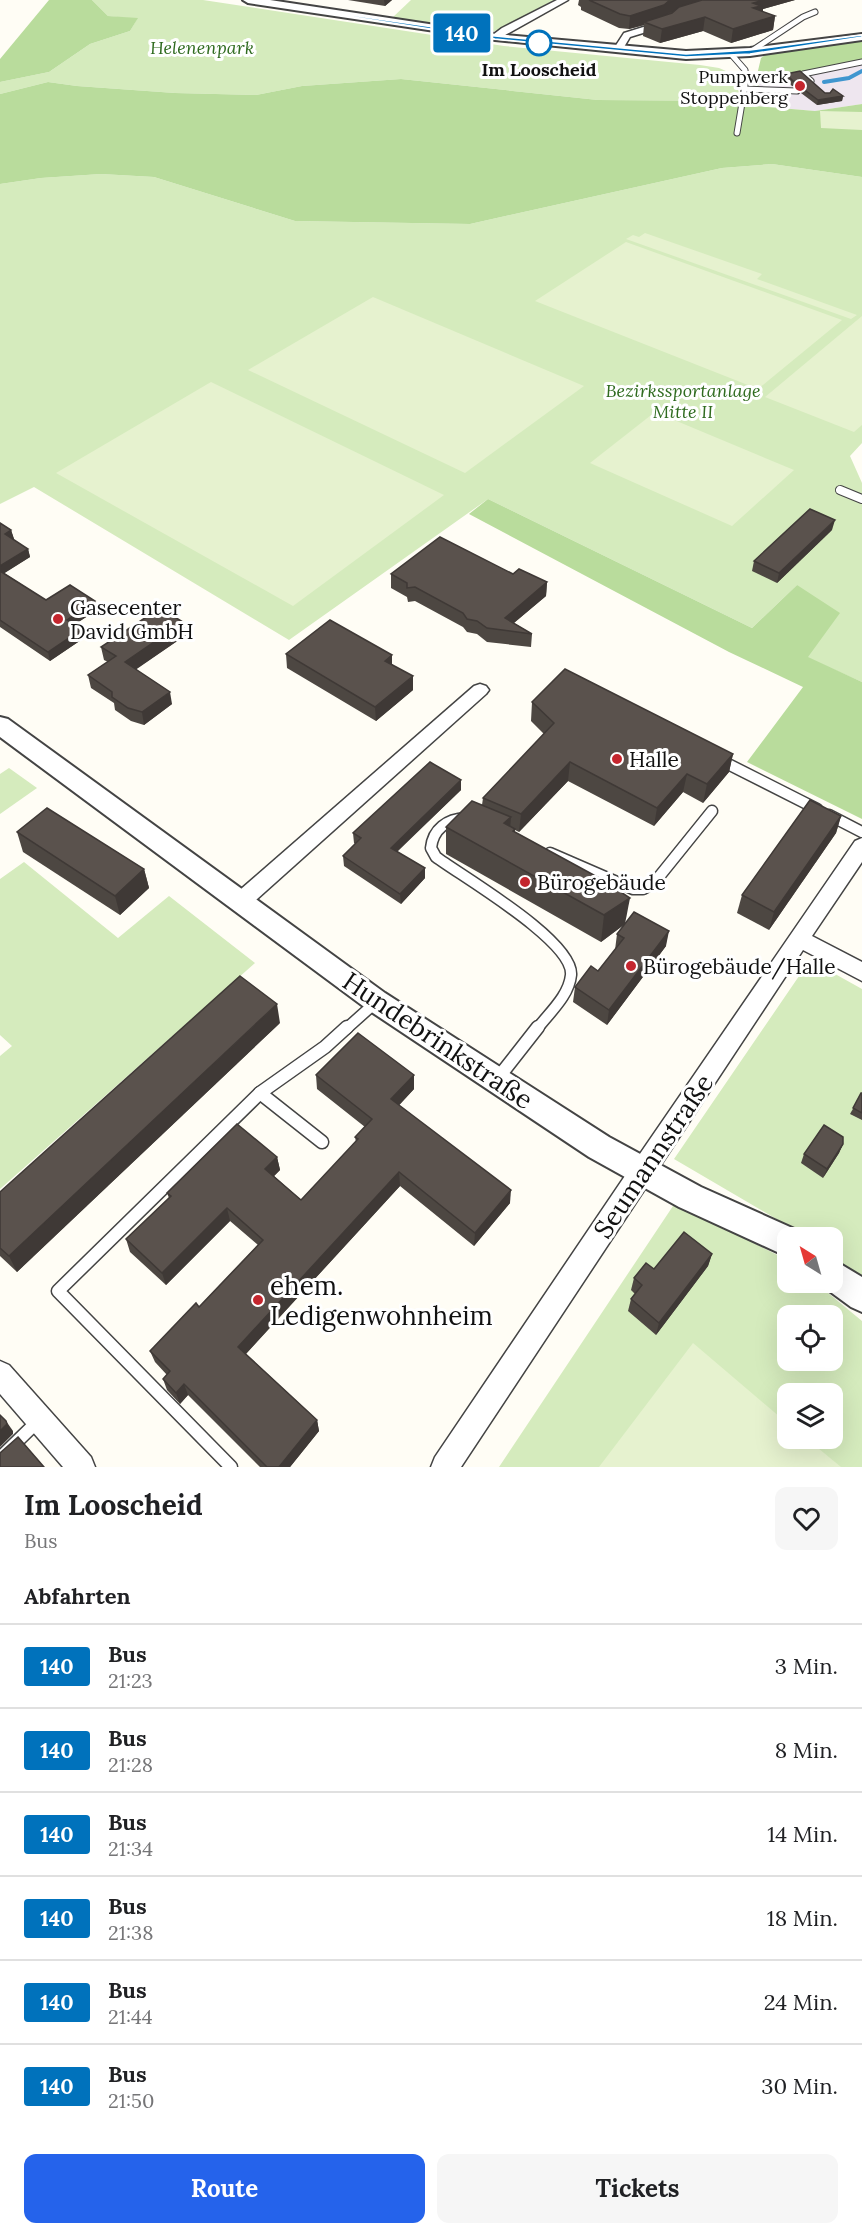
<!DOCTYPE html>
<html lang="de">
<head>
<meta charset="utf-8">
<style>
	:root { --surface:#fff; --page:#f6f6f6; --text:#202124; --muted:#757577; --line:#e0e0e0; --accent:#2563eb }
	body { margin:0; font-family:Lora,serif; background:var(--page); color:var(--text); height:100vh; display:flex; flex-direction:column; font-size:22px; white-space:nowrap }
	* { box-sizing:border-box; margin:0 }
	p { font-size:20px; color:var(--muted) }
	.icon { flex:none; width:33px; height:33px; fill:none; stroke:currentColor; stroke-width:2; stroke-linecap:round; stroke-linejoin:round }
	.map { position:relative; height:1467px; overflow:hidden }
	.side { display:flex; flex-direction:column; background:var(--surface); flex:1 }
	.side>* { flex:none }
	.badge { padding:0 12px; border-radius:4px; font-size:21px; line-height:39px }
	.needle { width:39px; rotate:323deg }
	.buttons { position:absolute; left:777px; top:1227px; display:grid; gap:12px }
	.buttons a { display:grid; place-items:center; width:66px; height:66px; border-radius:12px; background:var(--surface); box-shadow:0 6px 24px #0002; font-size:30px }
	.map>.badge { position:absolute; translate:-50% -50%; box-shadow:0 0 0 3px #fff }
	h2 { padding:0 24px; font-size:22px; line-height:54px }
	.round { display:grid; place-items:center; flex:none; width:63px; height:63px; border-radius:12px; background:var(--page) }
	.head { display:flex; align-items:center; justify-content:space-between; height:102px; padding:0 24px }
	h1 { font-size:28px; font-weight:700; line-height:45px }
	.action { display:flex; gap:12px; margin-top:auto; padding:12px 24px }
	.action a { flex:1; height:69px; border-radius:12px; background:var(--accent); color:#fff; font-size:24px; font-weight:700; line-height:69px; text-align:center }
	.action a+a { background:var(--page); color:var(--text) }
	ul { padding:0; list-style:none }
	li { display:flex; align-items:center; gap:18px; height:84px; padding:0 24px; border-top:2px solid var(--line) }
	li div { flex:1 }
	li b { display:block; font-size:22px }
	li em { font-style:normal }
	li .badge { min-width:66px; font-weight:700; text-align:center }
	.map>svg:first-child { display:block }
</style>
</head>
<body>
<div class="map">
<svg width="862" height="1467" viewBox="0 0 862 1467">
	<rect width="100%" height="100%" fill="#fffdf5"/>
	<polygon fill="#eee6ef" points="862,59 862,104 815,111 756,106 760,77 806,71"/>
	<g fill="#d5ebbd" fill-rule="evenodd">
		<polygon points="92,0 203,0 504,46 700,65 719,68 733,74 740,96 738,101 598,100 401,79 302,86 256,95 175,93 77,86 48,82 0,94 0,82 49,72 90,44 130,31 137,19 108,16"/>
		<polygon points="411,0 554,0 495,31 482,32 392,18"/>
		<polygon points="772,164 862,177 862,443 850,456 862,483 862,682 808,658 797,585 752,628 488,499 289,640 34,487 0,504 0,184 41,178 101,174 154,177 295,221 470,224 722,168"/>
		<polygon points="9,768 37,788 0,814 0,774"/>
		<polygon points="24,862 118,938 169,896 255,963 0,1189 0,1056 12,1046 0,1035 0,879"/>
		<polygon points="810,960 862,989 862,1279 833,1256 832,1238 807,1237 674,1159"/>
		<path d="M675 1203 787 1260 788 1282 816 1283 862 1321V1467H499ZM788 1316H832V1360H788ZM788 1394H832V1438H788Z"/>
	</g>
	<g fill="#b9dc9c">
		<polygon points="49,0 92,0 108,16 138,18 130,31 90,44 49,72 0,82 0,59"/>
		<polygon points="862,41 862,59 806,71 760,77 756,106 815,111 862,104 862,177 772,164 722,168 470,224 295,221 154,177 101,174 41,178 0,184 0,94 48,82 77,86 175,93 256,95 302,86 401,79 598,100 738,101 740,96 752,96 761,58 765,55"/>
		<polygon points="488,499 752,628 797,585 840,613 808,657 862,682 862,819 747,762 803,687 729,652 469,514"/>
	</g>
	<g fill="#e6f2cf">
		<polygon points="820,111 862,112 862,130 821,128"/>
		<polygon points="645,233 762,274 757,279 857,315 851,319 626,239 633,235 639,237"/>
		<polygon points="626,242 842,320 758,389 535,301"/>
		<polygon points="373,297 584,386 465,473 248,370"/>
		<polygon points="862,316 862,425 854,432 765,397"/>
		<polygon points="211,382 444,495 293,606 56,473"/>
		<polygon points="655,412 794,470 732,526 590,463"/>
		<polygon points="693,1343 787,1423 788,1438 807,1439 841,1467 599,1467"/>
	</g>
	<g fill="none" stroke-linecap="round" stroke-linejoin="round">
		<polyline stroke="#3f96cf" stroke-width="4" points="824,82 849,78 862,71"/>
		<defs>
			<g id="service-far3">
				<polyline points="750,52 803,17 815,12"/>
				<polyline points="731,54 745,70 746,79 737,133"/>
				<polyline points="811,81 803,74 862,62"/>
				<polyline points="744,89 797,91"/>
			</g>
			<polyline id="service-far2" points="840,490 862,499"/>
			<g id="service-far1">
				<polyline points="724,762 817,809"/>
				<polyline points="829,815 862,832"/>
				<path d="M466 818C447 819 433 829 431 848L436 857C463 877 574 941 571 975 569 996 549 1013 537 1029"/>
				<polyline points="550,853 633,889 643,889 654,883 712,811"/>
				<polyline points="346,1029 375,1003"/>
			</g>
			<g id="service">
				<polyline points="498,1078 538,1027"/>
				<polyline points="322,1142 260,1093 325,1047 347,1027"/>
				<polyline points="0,1458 38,1421"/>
				<polyline points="231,1467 58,1291 260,1093"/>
			</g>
			<g id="minor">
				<polygon points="557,0 568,0 498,39 490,37 502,28"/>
				<polygon points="666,20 671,23 669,25 630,37 621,52 613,50 624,33"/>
				<polygon points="480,684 486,686 489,690 486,694 247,908 240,910 233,908 230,902 233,896 474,686"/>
				<polygon points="862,838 862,862 812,936 862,962 862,981 803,950 461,1467 431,1467 435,1457 633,1164 855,841"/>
				<polygon points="0,1361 9,1365 91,1457 95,1467 63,1467 0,1394"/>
			</g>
			<g id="tertiary">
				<polygon points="243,0 270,0 495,34 686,51 750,48 862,34 862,40 750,56 686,59 495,40 248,3"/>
				<polygon points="0,717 8,719 385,993 609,1137 701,1187 799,1231 801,1238 788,1238 788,1257 679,1207 589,1157 367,1009 0,737"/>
				<polygon points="832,1259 862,1277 862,1312 851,1307 821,1285 820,1282 832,1282"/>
			</g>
		</defs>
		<use href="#service-far3" stroke="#444" stroke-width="7"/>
		<use href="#service-far2" stroke="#444" stroke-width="10"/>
		<use href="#service-far1" stroke="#444" stroke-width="13"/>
		<use href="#service" stroke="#444" stroke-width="15"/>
		<use href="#minor" stroke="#444" stroke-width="3"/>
		<use href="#tertiary" stroke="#444" stroke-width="4"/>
		<use href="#service-far3" stroke="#fff" stroke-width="5"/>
		<use href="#service-far2" stroke="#fff" stroke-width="8"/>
		<use href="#service-far1" stroke="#fff" stroke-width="10"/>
		<use href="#service" stroke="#fff" stroke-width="12"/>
		<use href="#minor" fill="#fff" fill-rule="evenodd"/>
		<use href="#tertiary" fill="#fff" fill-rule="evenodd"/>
	</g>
	<g fill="#4d4742">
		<polygon points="348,0 392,0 385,6"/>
		<polygon points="579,0 795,0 763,9 763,12 775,16 773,30 731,43 703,31 660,43 643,36 644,25 629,29 619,28 581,10 581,7 578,5"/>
		<polygon points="786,74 825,93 843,96 842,101 817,105 801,93 800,87 792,86 785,79"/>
		<polygon points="0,523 11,530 14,539 13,539 28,549 30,557 4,573 46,600 97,610 74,625 84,638 50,661 0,627"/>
		<polygon points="832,530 777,583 752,571 754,561"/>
		<polygon points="391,574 513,574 547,582 546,596 514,623 532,634 531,647 487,642 477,634 467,632 463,627 415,601 408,602 407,597 391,588"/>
		<polygon points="183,622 186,635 136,669 172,704 144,725 131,721 115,710 114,703 91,688 88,675 108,662 104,660 101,647"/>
		<polygon points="286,654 392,655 392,664 413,690 376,721 287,668"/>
		<polygon points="532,702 733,754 729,772 703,803 683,792 654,826 568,781 519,832 515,830 515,833 625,924 666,946 607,1025 573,1002 575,987 598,971 615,950 617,934 625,924 601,942 446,854 446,827 482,805 483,798 544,734 531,721"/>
		<polygon points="461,780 461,790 397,852 425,868 425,878 401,904 344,866 343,856 355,844 354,843 353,833"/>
		<polygon points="841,816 836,833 769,930 737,913 742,895"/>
		<polygon points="17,832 144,869 149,888 120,915 23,852"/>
		<polygon points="280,1023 17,1272 0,1256 0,1192"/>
		<polygon points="316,1075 414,1075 414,1089 399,1105 510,1203 474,1246 400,1186 246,1354 317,1420 319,1431 290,1467 260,1467 188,1395 180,1404 167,1390 163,1379 167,1375 155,1362 150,1351 199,1307 258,1245 230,1221 166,1285 130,1252 126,1239 169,1198 167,1193 277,1157 280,1170 274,1176 301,1200 356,1142 355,1137 365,1127 317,1089"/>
		<polygon points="862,1093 862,1120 850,1114"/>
		<polygon points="843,1144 839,1153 823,1178 801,1163 804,1154"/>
		<polygon points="712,1254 708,1266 656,1335 628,1311 631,1299 635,1294 631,1290 634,1278 654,1269"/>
	</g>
	<g fill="#3f3936">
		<polygon points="384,0 392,0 385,6"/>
		<polygon points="670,0 714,0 669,13 663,19 644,22 644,25 629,29 630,16"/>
		<polygon points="758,0 795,0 763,9 762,13 751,22 753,3"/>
		<polygon points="775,16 773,30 731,43 733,29"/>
		<polygon points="705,17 703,31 660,43 662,29"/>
		<polygon points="843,96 842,101 817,105 818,100"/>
		<polygon points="835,520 832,530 777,583 779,573"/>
		<polygon points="11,530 14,539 7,543 5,534"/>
		<polygon points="28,549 30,557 0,576 0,566"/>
		<polygon points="547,582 546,596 504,631 505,618"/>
		<polygon points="95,601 97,610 69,628 67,620"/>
		<polygon points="183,622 186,635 128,675 125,662"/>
		<polygon points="82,629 84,638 50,661 48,652"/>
		<polygon points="392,655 392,669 385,661"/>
		<polygon points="413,676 413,690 376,721 375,707"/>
		<polygon points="170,692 172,704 144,725 142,712"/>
		<polygon points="733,754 729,772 703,803 707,784"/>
		<polygon points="570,762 568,781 519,832 521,814"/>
		<polygon points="687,774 683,792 654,826 657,808"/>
		<polygon points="461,780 461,790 391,857 391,848"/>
		<polygon points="841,816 836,833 769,930 774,912"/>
		<polygon points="511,817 509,843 504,823"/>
		<polygon points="425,868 425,878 401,904 400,894"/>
		<polygon points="144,869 149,888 120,915 115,896"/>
		<polygon points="630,898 625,924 601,942 604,915"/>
		<polygon points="669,931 666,946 607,1025 609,1010"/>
		<polygon points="277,1004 280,1023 17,1272 9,1256"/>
		<polygon points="414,1075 414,1089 392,1113 391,1099"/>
		<polygon points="843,1144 839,1153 823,1178 827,1169"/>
		<polygon points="277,1157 280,1170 268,1182 265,1169"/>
		<polygon points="399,1172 400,1186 241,1359 238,1347"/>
		<polygon points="511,1190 510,1203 474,1246 475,1233"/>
		<polygon points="227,1208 230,1221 166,1285 162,1273"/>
		<polygon points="712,1254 708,1266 656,1335 659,1323"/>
		<polygon points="184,1384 188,1395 180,1404 176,1393"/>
		<polygon points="317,1420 319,1431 290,1467 279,1467"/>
		<polygon points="6,1421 13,1431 13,1434 0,1447 0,1431"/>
	</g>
	<g fill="#5a524d" stroke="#3f3936" stroke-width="1.5">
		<polygon points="589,0 670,0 664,5 630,16 620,14"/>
		<polygon points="702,0 764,0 753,3 761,6 753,8 775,16 733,29 705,17 662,29 644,22 672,13 679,7"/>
		<polygon points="800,71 825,93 830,93 833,89 843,96 818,100 802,88 801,82 793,81 786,74"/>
		<polygon points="810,509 835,520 779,573 754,561"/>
		<polygon points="0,523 11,530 5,534 28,549 0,566"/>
		<polygon points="440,537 513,574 519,569 547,582 505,618 532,634 487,628 477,621 467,619 463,613 415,587 407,588 407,583 391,574"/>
		<polygon points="0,571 46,600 70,585 95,601 67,620 82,629 48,652 0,620"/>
		<polygon points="160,608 183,622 125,662 170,692 142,712 128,708 112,697 112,692 88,675 116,656 101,647"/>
		<polygon points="330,620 392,655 385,661 413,676 375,707 286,654"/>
		<polygon points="565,669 733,754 707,784 687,774 657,808 570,762 521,814 483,798 554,723 532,702"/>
		<polygon points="430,762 461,780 391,848 425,868 400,894 343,856 361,838 353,833"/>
		<polygon points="810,800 841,816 774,912 742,895"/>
		<polygon points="472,801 511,817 504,823 515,829 513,831 601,879 630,898 604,915 446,827"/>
		<polygon points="47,808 144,869 115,896 17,832"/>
		<polygon points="634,912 669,931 609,1010 575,987 591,966 598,971 624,938 617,934"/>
		<polygon points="240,976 277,1004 9,1256 0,1248 0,1192"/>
		<polygon points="358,1033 414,1075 391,1099 511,1190 475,1233 399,1172 238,1347 317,1420 279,1467 267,1467 184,1384 176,1393 163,1379 170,1371 150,1351 196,1303 199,1307 263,1240 227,1208 162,1273 126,1239 171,1196 167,1193 237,1124 277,1157 265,1169 301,1200 358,1139 355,1137 372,1119 316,1075"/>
		<polygon points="861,1093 862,1093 862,1113 853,1108"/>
		<polygon points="824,1125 843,1137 843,1144 827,1169 804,1154"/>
		<polygon points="684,1232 712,1254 659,1323 631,1299 642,1285 634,1278 646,1263 654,1269"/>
		<polygon points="0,1415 6,1421 7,1424 0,1431"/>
		<polygon points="18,1437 44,1467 0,1467 0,1453"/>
	</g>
	<polygon fill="#0072bc" stroke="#fff" stroke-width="1.5" points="245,0 248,0 495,36 686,54 750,50 862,35 862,37 750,54 686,57 495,39"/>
	<circle fill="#fff" stroke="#0072bc" stroke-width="3" cx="539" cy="43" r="12"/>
	<g fill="#c4262e" stroke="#fff" stroke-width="2">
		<circle cx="800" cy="86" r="6"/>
		<circle cx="58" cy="619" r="6"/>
		<circle cx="617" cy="759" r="6"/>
		<circle cx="525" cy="882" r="6"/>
		<circle cx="631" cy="966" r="6"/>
		<circle cx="258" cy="1300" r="6"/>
	</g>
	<g text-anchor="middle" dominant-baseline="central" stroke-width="6" stroke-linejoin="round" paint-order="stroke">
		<g font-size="18" font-style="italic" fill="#2f6b1f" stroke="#fff">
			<text x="202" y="47">Helenenpark</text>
			<text x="683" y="390">Bezirkssportanlage<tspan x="683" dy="21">Mitte II</tspan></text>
		</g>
		<g font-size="18" font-weight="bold" fill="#111" stroke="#fff">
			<text x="539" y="69">Im Looscheid</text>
		</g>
		<g font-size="18" fill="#111" stroke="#fff" text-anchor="end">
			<text x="788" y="76">Pumpwerk<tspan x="788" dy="21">Stoppenberg</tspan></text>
		</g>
		<g font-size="21" fill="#111" stroke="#fff" text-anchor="start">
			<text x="70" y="607">Gasecenter<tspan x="70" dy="24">David GmbH</tspan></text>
			<text x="629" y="759">Halle</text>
			<text x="537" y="882">Bürogebäude</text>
			<text x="643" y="966">Bürogebäude/Halle</text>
		</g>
		<g font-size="26" fill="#111" stroke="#fff">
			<text transform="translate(438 1040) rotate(34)">Hundebrinkstraße</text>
			<text transform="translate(653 1156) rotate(-56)">Seumannstraße</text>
		</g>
		<g font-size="26" fill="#111" stroke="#fff" text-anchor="start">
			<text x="270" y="1285">ehem.<tspan x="270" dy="30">Ledigenwohnheim</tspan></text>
		</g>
	</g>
</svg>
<div class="buttons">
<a><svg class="needle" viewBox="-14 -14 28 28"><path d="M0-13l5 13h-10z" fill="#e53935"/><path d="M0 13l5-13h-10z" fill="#757577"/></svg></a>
<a><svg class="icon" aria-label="locate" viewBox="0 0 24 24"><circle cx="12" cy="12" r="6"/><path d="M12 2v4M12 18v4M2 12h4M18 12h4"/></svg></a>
<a><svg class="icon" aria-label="layers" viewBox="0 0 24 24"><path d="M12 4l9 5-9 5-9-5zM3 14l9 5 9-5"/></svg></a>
</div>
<b class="badge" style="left:462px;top:33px;background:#0072bc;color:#fff">140</b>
</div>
<section class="side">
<div class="head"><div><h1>Im Looscheid</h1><p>Bus</p></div><a class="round"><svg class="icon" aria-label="heart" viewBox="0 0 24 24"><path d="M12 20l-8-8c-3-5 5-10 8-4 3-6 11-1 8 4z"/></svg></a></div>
<h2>Abfahrten</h2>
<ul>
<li><span class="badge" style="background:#0072bc;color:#fff">140</span><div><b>Bus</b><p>21:23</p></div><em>3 Min.</em></li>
<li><span class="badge" style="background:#0072bc;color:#fff">140</span><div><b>Bus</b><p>21:28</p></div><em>8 Min.</em></li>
<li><span class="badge" style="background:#0072bc;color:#fff">140</span><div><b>Bus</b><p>21:34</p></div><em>14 Min.</em></li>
<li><span class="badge" style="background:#0072bc;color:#fff">140</span><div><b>Bus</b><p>21:38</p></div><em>18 Min.</em></li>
<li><span class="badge" style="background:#0072bc;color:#fff">140</span><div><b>Bus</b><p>21:44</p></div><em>24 Min.</em></li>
<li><span class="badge" style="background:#0072bc;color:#fff">140</span><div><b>Bus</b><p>21:50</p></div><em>30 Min.</em></li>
</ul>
<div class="action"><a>Route</a><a>Tickets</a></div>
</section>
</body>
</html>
